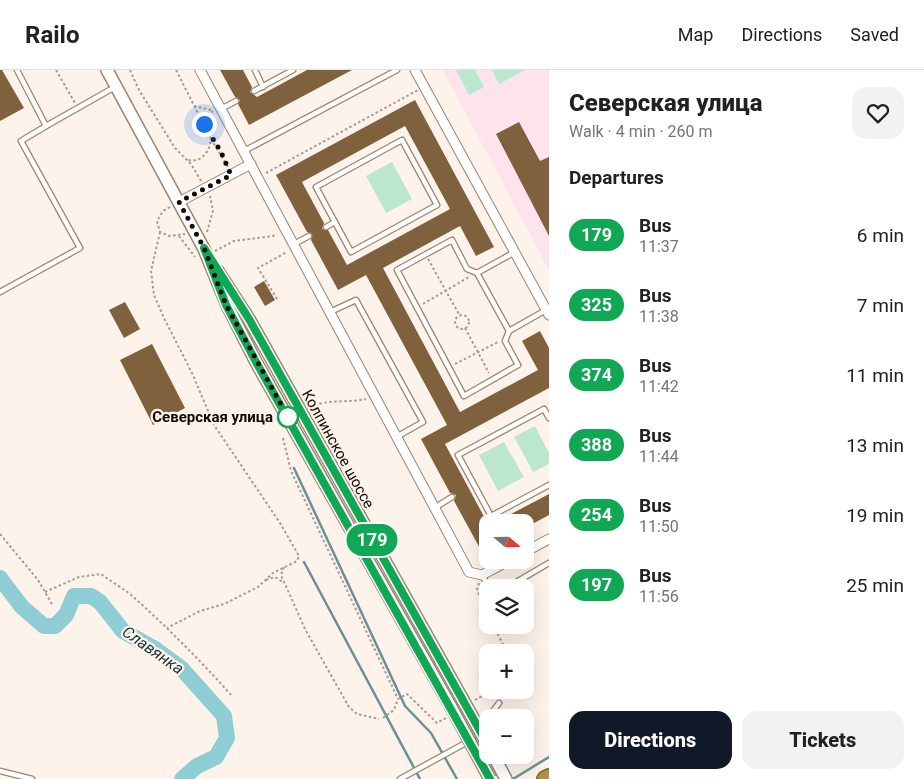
<!DOCTYPE html>
<html lang="en">
<head>
<meta charset="utf-8">
<style>
	:root { --surface:#fff; --page:#f2f2f2; --text:#202124; --muted:#757577; --line:#e0e0e0; --accent:#111827 }
	body { margin:0; font-family:Roboto,sans-serif; background:var(--page); color:var(--text); height:100vh; display:flex; flex-direction:column; font-size:19px; white-space:nowrap }
	* { box-sizing:border-box; margin:0 }
	p { font-size:16px; color:var(--muted) }
	.icon { flex:none; width:28px; height:28px; fill:none; stroke:currentColor; stroke-width:2; stroke-linecap:round; stroke-linejoin:round }
	.map { position:relative; flex:1; overflow:hidden }
	.drawer { display:flex; flex-direction:column; background:var(--surface); width:375px }
	.drawer>* { flex:none }
	.badge { padding:0 10px; border-radius:16px; font-size:18px; line-height:32px }
	.needle { width:32px; rotate:110deg }
	.tools { position:absolute; left:479px; top:444px; display:grid; gap:10px }
	.tools a { display:grid; place-items:center; width:55px; height:55px; border-radius:10px; background:var(--surface); box-shadow:0 5px 20px #0002; font-size:25px }
	.you { position:absolute; width:25px; height:25px; margin:-12px; border:4px solid #fff; border-radius:50%; background:#1a73e8; box-shadow:0 0 0 8px #1a73e833 }
	.map>.badge { position:absolute; translate:-50% -50%; box-shadow:0 0 0 2px #fff }
	h2 { padding:0 20px; font-size:19px; line-height:45px }
	.round { display:grid; place-items:center; flex:none; width:52px; height:52px; border-radius:15px; background:var(--page) }
	.overview { display:flex; align-items:center; justify-content:space-between; height:85px; padding:0 20px }
	h1 { font-size:24px; font-weight:800; line-height:38px }
	.action { display:flex; gap:10px; margin-top:auto; padding:10px 20px }
	.action a { flex:1; height:58px; border-radius:15px; background:var(--accent); color:#fff; font-size:20px; font-weight:800; line-height:58px; text-align:center }
	.action a+a { background:var(--page); color:var(--text) }
	ul { padding:0; list-style:none }
	li { display:flex; align-items:center; gap:15px; height:70px; padding:0 20px }
	li div { flex:1 }
	li b { display:block; font-size:19px }
	li em { font-style:normal }
	li .badge { min-width:55px; font-weight:700; text-align:center }
	header { display:flex; align-items:center; gap:30px; box-sizing:border-box; height:70px; padding:0 25px; background:var(--surface); border-bottom:1px solid var(--line) }
	header strong { font-size:24px }
	nav { display:flex; gap:28px; margin-inline-start:auto; font-size:18px }
	main { display:flex; flex:1; min-height:0 }
	.map>svg:first-child { display:block }
</style>
</head>
<body>
<header>
<strong>Railo</strong>
<nav><a>Map</a><a>Directions</a><a>Saved</a></nav>
</header>
<main>
<div class="map">
<svg width="549" height="709" viewBox="0 0 549 709">
	<rect width="100%" height="100%" fill="#fdf3ea"/>
	<polygon fill="#fce3ee" points="443,0 549,0 549,200"/>
	<g fill="#bce7cf">
		<polygon points="456,0 475,0 484,17 469,25"/>
		<polygon points="492,0 525,0 499,14"/>
		<polygon points="392,92 412,129 386,143 366,106"/>
		<polygon points="535,356 549,383 549,394 533,402 514,367"/>
		<polygon points="504,372 524,407 498,421 479,385"/>
	</g>
	<g fill="none" stroke-linecap="round" stroke-linejoin="round">
		<g stroke="#6a9296" stroke-width="2.5">
			<polyline points="294,398 405,636 431,663 457,709"/>
			<polyline points="304,492 420,709"/>
			<polyline points="513,709 549,687"/>
		</g>
		<polyline stroke="#8fcdd5" stroke-width="16" points="0,508 22,537 44,556 55,556 66,545 74,526 91,526 100,532 123,561 155,579 182,599 224,646 227,668 216,687 197,696 182,709"/>
	</g>
	<g fill="#7f613d" fill-rule="evenodd">
		<polygon points="0,0 2,0 24,38 0,51"/>
		<polygon points="220,0 243,0 252,17 250,22 257,27 307,0 352,0 249,55 238,34 240,30 235,27"/>
		<path d="M415 30 494 177 476 186 460 156 383 198 460 342 538 300 522 271 540 261 549 278V318L445 374 488 454V479L482 482 454 431 456 425 450 423 421 369 447 355 366 205 338 220 311 170 312 164 307 162 276 105ZM405 56 450 139 347 195 328 160 322 159 324 153 302 112Z"/>
		<polygon points="519,52 540,91 549,87 549,166 496,64"/>
		<polygon points="264,211 275,230 265,236 254,217"/>
		<polygon points="125,232 140,259 124,268 109,240"/>
		<polygon points="152,274 185,338 153,355 120,290"/>
		<polygon points="549,424 549,445 525,458 525,452 496,452"/>
	</g>
	<g fill="none" stroke-linecap="round" stroke-linejoin="round">
		<defs>
			<g id="lane">
				<polyline points="255,0 263,17"/>
				<polyline points="254,21 293,0"/>
				<polyline points="221,39 236,31"/>
				<polyline points="46,56 115,17"/>
				<polygon points="402,70 437,135 351,182 316,117"/>
				<polyline points="244,81 397,0"/>
				<polyline points="326,157 335,152"/>
				<polyline points="294,174 309,166"/>
				<polyline points="515,182 477,203 509,261 546,240"/>
				<polyline points="477,203 467,199 452,170 397,200 464,326 518,295 505,271 509,261"/>
				<polyline points="0,222 80,178 21,71 46,56 17,0"/>
				<polyline points="330,242 356,230 423,352 398,366"/>
				<polyline points="549,348 544,339 458,385 491,446 549,415"/>
				<polyline points="436,437 452,427"/>
				<polyline points="482,505 489,518"/>
				<polyline points="506,518 549,493"/>
				<polyline points="488,648 499,633"/>
				<polyline points="0,701 32,709"/>
				<polyline points="400,709 471,670 488,648"/>
			</g>
			<g id="street">
				<polyline points="200,0 469,502 482,505 510,490"/>
				<polyline points="415,0 549,245"/>
				<polyline points="179,132 251,94"/>
				<polyline points="525,482 549,469"/>
			</g>
			<g id="secondary">
				<polyline points="107,0 204,179 227,235 256,292 451,637"/>
				<polyline points="218,201 249,249 463,630"/>
				<polyline points="493,685 506,709"/>
			</g>
			<polyline id="highway" points="545,709 549,707"/>
		</defs>
		<use href="#lane" stroke="#9b856f" stroke-width="7"/>
		<use href="#street" stroke="#9b856f" stroke-width="11"/>
		<use href="#secondary" stroke="#9b856f" stroke-width="14"/>
		<use href="#highway" stroke="#796030" stroke-width="18"/>
		<g stroke="#a49b93" stroke-width="2" stroke-dasharray="2.5 2.5" stroke-linecap="butt">
			<polyline points="56,0 75,33"/>
			<polyline points="130,0 139,20 175,78 191,94 201,111"/>
			<path d="M176 0 211 69C210 81 202 93 188 90"/>
			<polyline points="194,36 211,40"/>
			<polyline points="204,54 205,48 213,41"/>
			<polyline points="211,69 228,97"/>
			<polyline points="266,103 418,20"/>
			<polyline points="170,137 163,141 157,151 160,162 169,166 185,164"/>
			<polyline points="160,162 151,201 154,225 164,248 192,303 214,355 280,453 299,486 297,491 273,503 258,517 224,534 200,541 167,558"/>
			<polyline points="207,162 213,141 210,126"/>
			<polyline points="179,166 195,187"/>
			<polyline points="215,181 234,171 273,166 277,164"/>
			<polyline points="428,189 460,246"/>
			<polyline points="277,229 258,198 287,182"/>
			<polyline points="423,234 469,207"/>
			<circle cx="462" cy="252" r="7"/>
			<polyline points="465,258 489,303"/>
			<polyline points="455,294 498,272"/>
			<path d="M310 337C326 329 348 333 366 329"/>
			<polyline points="283,368 291,401 398,629"/>
			<polyline points="0,464 38,510 53,536"/>
			<polyline points="284,497 281,505 305,559 349,637 357,644 379,649"/>
			<polyline points="266,510 275,507 284,513"/>
			<polyline points="479,513 477,520 488,545"/>
			<path d="M45 522 79 507 101 504C110 511 121 517 130 524 166 556 200 590 232 626"/>
			<polyline points="493,555 507,582"/>
			<polyline points="475,630 482,626"/>
			<polyline points="383,648 394,640 398,629 407,624 437,653 446,648"/>
		</g>
		<use href="#lane" stroke="#fff" stroke-width="4.5"/>
		<use href="#street" stroke="#fff" stroke-width="9"/>
		<use href="#secondary" stroke="#fff" stroke-width="11"/>
		<use href="#highway" stroke="#b18f47" stroke-width="15"/>
		<defs>
			<g id="secondary-bridge">
				<polyline points="463,630 488,675"/>
				<polyline points="451,637 490,709"/>
			</g>
		</defs>
		<use href="#secondary-bridge" stroke="#9b856f" stroke-width="14" stroke-linecap="butt"/>
		<use href="#secondary-bridge" stroke="#fff" stroke-width="11"/>
	</g>
	<g fill="none" stroke-linecap="round" stroke-linejoin="round">
		<defs>
			<polyline id="line" points="488,675 249,249 204,178 226,235 256,292 490,709"/>
		</defs>
		<use href="#line" stroke="#fff" stroke-width="11"/>
		<use href="#line" stroke="#10a855" stroke-width="8"/>
		<polyline stroke="#120a04" stroke-width="5" stroke-dasharray="0 9" points="204,54 221,82 231,105 179,132 204,178 226,235 288,347"/>
	</g>
	<circle fill="#fff" stroke="#10a855" stroke-width="2.5" cx="288" cy="347" r="10"/>
	<g text-anchor="middle" dominant-baseline="central" stroke-width="4.5" stroke-linejoin="round" paint-order="stroke">
		<g font-size="15" font-weight="bold" fill="#120a04" stroke="#fdf3ea" text-anchor="end">
			<text x="273" y="347">Северская улица</text>
		</g>
		<g font-size="15" fill="#120a04" stroke="#fdf3ea">
			<text transform="translate(338 379) rotate(61)">Колпинское шоссе</text>
		</g>
		<g font-size="16" font-style="italic" fill="#133337" stroke="#fdf3ea">
			<text transform="translate(153 580) rotate(35)">Славянка</text>
		</g>
	</g>
</svg>
<div class="tools">
<a><svg class="needle" viewBox="-14 -14 28 28"><path d="M0-13l5 13h-10z" fill="#e53935"/><path d="M0 13l5-13h-10z" fill="#757577"/></svg></a>
<a><svg class="icon" aria-label="layers" viewBox="0 0 24 24"><path d="M12 4l9 5-9 5-9-5zM3 14l9 5 9-5"/></svg></a>
<a>+</a>
<a>−</a>
</div>
<div class="you" style="left:204px;top:54px"></div>
<b class="badge" style="left:372px;top:470px;background:#10a855;color:#fff">179</b>
</div>
<section class="drawer">
<div class="overview"><div><h1>Северская улица</h1><p>Walk · 4 min · 260 m</p></div><a class="round"><svg class="icon" aria-label="heart" viewBox="0 0 24 24"><path d="M12 20l-8-8c-3-5 5-10 8-4 3-6 11-1 8 4z"/></svg></a></div>
<h2>Departures</h2>
<ul>
<li><span class="badge" style="background:#10a855;color:#fff">179</span><div><b>Bus</b><p>11:37</p></div><em>6 min</em></li>
<li><span class="badge" style="background:#10a855;color:#fff">325</span><div><b>Bus</b><p>11:38</p></div><em>7 min</em></li>
<li><span class="badge" style="background:#10a855;color:#fff">374</span><div><b>Bus</b><p>11:42</p></div><em>11 min</em></li>
<li><span class="badge" style="background:#10a855;color:#fff">388</span><div><b>Bus</b><p>11:44</p></div><em>13 min</em></li>
<li><span class="badge" style="background:#10a855;color:#fff">254</span><div><b>Bus</b><p>11:50</p></div><em>19 min</em></li>
<li><span class="badge" style="background:#10a855;color:#fff">197</span><div><b>Bus</b><p>11:56</p></div><em>25 min</em></li>
</ul>
<div class="action"><a>Directions</a><a>Tickets</a></div>
</section>
</main>
</body>
</html>
